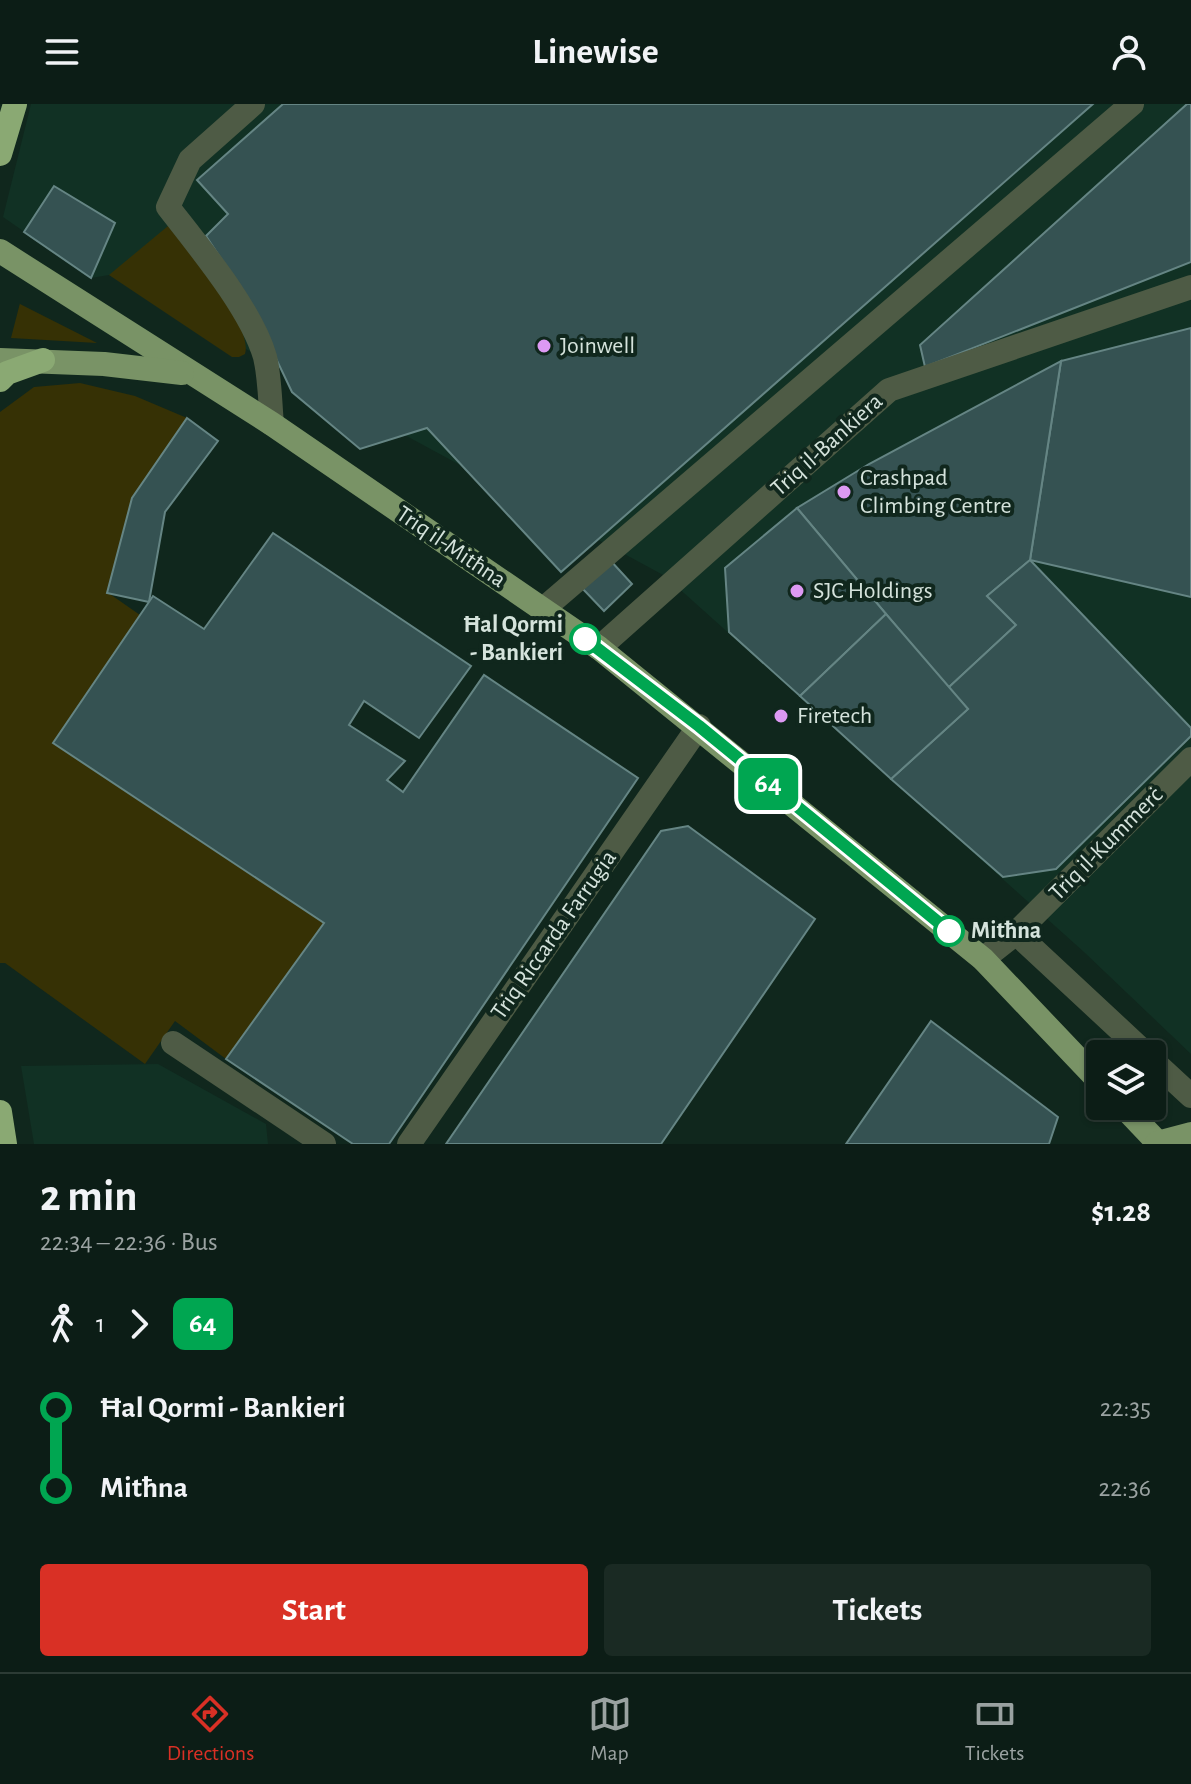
<!DOCTYPE html>
<html lang="en">
<head>
<meta charset="utf-8">
<style>
	:root { --surface:#0c1d16; --page:#1a2a23; --text:#f1f3f6; --muted:#9aa2a1; --line:#2c3b35; --accent:#d93025 }
	body { margin:0; font-family:"Alegreya Sans",sans-serif; background:var(--page); color:var(--text); height:100vh; display:flex; flex-direction:column; font-size:30px; white-space:nowrap }
	* { box-sizing:border-box; margin:0 }
	p { font-size:26px; color:var(--muted) }
	.icon { flex:none; width:44px; height:44px; fill:none; stroke:currentColor; stroke-width:2; stroke-linecap:round; stroke-linejoin:round }
	.map { position:relative; height:1040px; overflow:hidden }
	.side { display:flex; flex-direction:column; background:var(--surface); flex:1 }
	.side>* { flex:none }
	.badge { padding:0 16px; border-radius:12px; font-size:28px; line-height:52px }
	.fabs { position:absolute; left:1086px; top:936px; display:grid; gap:16px }
	.fabs a { display:grid; place-items:center; width:80px; height:80px; border-radius:8px; background:var(--surface); box-shadow:0 2px 6px #0004,0 0 0 2px var(--line); font-size:40px }
	.map>.badge { position:absolute; translate:-50% -50%; box-shadow:0 0 0 4px #fff }
	.legs { display:flex; align-items:center; gap:12px; height:88px; padding:0 40px; font-size:26px }
	.legs p { margin-inline-start:auto }
	.headline { display:flex; align-items:center; justify-content:space-between; height:136px; padding:0 40px }
	h1 { font-size:44px; font-weight:700; line-height:60px }
	.primary-button { display:flex; gap:16px; margin-top:auto; padding:16px 40px }
	.primary-button a { flex:1; height:92px; border-radius:8px; background:var(--accent); color:#fff; font-size:32px; font-weight:700; line-height:92px; text-align:center }
	.primary-button a+a { background:var(--page); color:var(--text) }
	ul { padding:0 40px; list-style:none }
	li { display:flex; align-items:center; gap:28px; height:80px; font-size:30px }
	li i { display:grid; place-items:center; width:12px; height:100%; margin:0 10px; background:currentColor }
	li i::after { content:''; width:20px; height:20px; margin:-10px; border:6px solid; border-radius:50%; background:var(--surface) }
	li p { margin-inline-start:auto }
	li:first-child i { background:linear-gradient(#0000 50%,currentColor 0) }
	li:last-child i { background:linear-gradient(currentColor 50%,#0000 0) }
	header { display:flex; justify-content:space-between; align-items:center; height:104px; padding:0 40px; background:var(--surface); font-size:36px; font-weight:700 }
	.tab-bar { display:flex; justify-content:space-around; align-items:center; height:112px; border-top:2px solid var(--line); background:var(--surface); font-size:22px; color:var(--muted) }
	.tab-bar a { display:grid; justify-items:center; gap:4px }
	.tab-bar .on { color:var(--accent) }
	.map>svg:first-child { display:block }
</style>
</head>
<body>
<header><svg class="icon" aria-label="menu" viewBox="0 0 24 24"><path d="M4 6h16M4 12h16M4 18h16"/></svg>Linewise<svg class="icon" aria-label="person" viewBox="0 0 24 24"><circle cx="12" cy="8" r="4"/><path d="M4 21q1-7 8-7t8 7"/></svg></header>
<div class="map">
<svg width="1191" height="1040" viewBox="0 0 1191 1040">
	<rect width="100%" height="100%" fill="#10271d"/>
	<g fill="#113124">
		<polygon points="31,0 1191,0 1191,950 1084,848 665,472 109,171 91,174 3,113"/>
		<polygon points="158,960 266,1020 268,1040 34,1040 21,962"/>
	</g>
	<g fill="#363105">
		<path d="M168 122C187 146 254 221 245 250L239 253H232L109 171Z"/>
		<polygon points="20,199 20,200 97,239 11,234"/>
		<polygon points="80,279 135,292 187,314 132,394 107,488 140,511 53,639 324,819 226,955 175,917 145,960 5,859 0,859 0,308 34,283"/>
	</g>
	<g fill="#355252" stroke="#658584" stroke-width="2">
		<polygon points="283,0 1093,0 561,468 427,324 360,345 292,288 248,196 206,132 228,110 197,76"/>
		<polygon points="1187,0 1191,0 1191,158 925,263 920,241"/>
		<polygon points="54,82 115,119 91,174 24,128"/>
		<polygon points="1191,224 1191,493 1030,456 1061,257"/>
		<polygon points="1061,257 1030,456 987,492 1016,521 948,584 797,404 869,360"/>
		<polygon points="187,314 218,337 165,408 149,498 107,489 132,394"/>
		<polygon points="797,404 886,510 800,592 729,528 725,464"/>
		<polygon points="273,429 471,562 419,634 364,597 349,621 405,657 387,676 403,688 484,571 638,674 389,1040 353,1040 226,955 324,819 53,639 153,492 204,525"/>
		<polygon points="610,456 632,480 604,507 581,483"/>
		<polygon points="1030,456 1191,624 1191,632 1056,765 1003,773 891,675 968,605 948,584 1016,521 987,492"/>
		<polygon points="886,510 968,605 891,675 800,592"/>
		<polygon points="688,722 815,815 661,1040 446,1040 661,727"/>
		<polygon points="931,917 1058,1013 1049,1040 846,1040"/>
	</g>
	<g fill="none" stroke-linecap="round" stroke-linejoin="round">
		<g stroke="#4e5b45" stroke-width="24">
			<path d="M253 0 190 56 168 103C199 143 251 205 265 253 270 274 270 299 272 320"/>
			<polyline points="542,506 1132,0"/>
			<polyline points="599,544 889,286 1191,183"/>
			<polyline points="1016,829 1146,950"/>
			<polyline points="983,855 1016,829 1191,655"/>
			<polyline points="173,939 324,1040"/>
			<polyline points="1152,956 1191,992"/>
			<polyline points="409,1040 699,622"/>
		</g>
		<g stroke="#799366" stroke-width="24">
			<polyline points="0,147 272,320 599,544 983,855 1100,978"/>
			<polyline points="0,256 104,260 182,269"/>
			<polyline points="1123,1002 1159,1040"/>
			<polyline points="1157,1039 1191,1030"/>
		</g>
		<g stroke="#8aa973" stroke-width="24">
			<polyline points="0,50 15,0"/>
			<polyline points="0,276 7,269 43,256"/>
			<polyline points="0,1008 5,1040"/>
		</g>
	</g>
	<g fill="none" stroke-linecap="round" stroke-linejoin="round">
		<defs>
			<polyline id="line-1" points="585,535 699,622 949,827"/>
		</defs>
		<use href="#line-1" stroke="#fff" stroke-width="18"/>
		<use href="#line-1" stroke="#00a651" stroke-width="12"/>
	</g>
	<g fill="#dd99f3" stroke="#10271d" stroke-width="3">
		<circle cx="544" cy="242" r="8"/>
		<circle cx="844" cy="388" r="8"/>
		<circle cx="797" cy="487" r="8"/>
		<circle cx="781" cy="612" r="8"/>
	</g>
	<g fill="#fff" stroke="#00a651" stroke-width="4">
		<circle cx="585" cy="535" r="14"/>
		<circle cx="949" cy="827" r="14"/>
	</g>
	<g text-anchor="middle" dominant-baseline="central" stroke-width="8" stroke-linejoin="round" paint-order="stroke">
		<g font-size="24" fill="#d5e3dc" stroke="#10271d" text-anchor="start">
			<text x="560" y="242">Joinwell</text>
			<text x="860" y="374">Crashpad<tspan x="860" dy="28">Climbing Centre</tspan></text>
			<text x="813" y="487">SJC Holdings</text>
			<text x="797" y="612">Firetech</text>
		</g>
		<g font-size="24" fill="#d5e3dc" stroke="#10271d">
			<text transform="translate(827 341) rotate(-42)">Triq il-Bankiera</text>
			<text transform="translate(451 443) rotate(34)">Triq il-Mitħna</text>
			<text transform="translate(1106 740) rotate(-45)">Triq il-Kummerċ</text>
			<text transform="translate(554 831) rotate(-55)">Triq Riccarda Farrugia</text>
		</g>
		<g font-size="24" font-weight="bold" fill="#d5e3dc" stroke="#10271d" text-anchor="end">
			<text x="563" y="521">Ħal Qormi<tspan x="563" dy="28">- Bankieri</tspan></text>
			<text x="971" y="827" text-anchor="start">Mitħna</text>
		</g>
	</g>
</svg>
<div class="fabs">
<a><svg class="icon" aria-label="layers" viewBox="0 0 24 24"><path d="M12 4l9 5-9 5-9-5zM3 14l9 5 9-5"/></svg></a>
</div>
<b class="badge" style="left:768px;top:680px;background:#00a651;color:#fff">64</b>
</div>
<section class="side">
<div class="headline"><div><h1>2 min</h1><p>22:34 – 22:36 · Bus</p></div><b>$1.28</b></div>
<div class="legs"><svg class="icon" aria-label="walk" viewBox="0 0 24 24"><circle cx="13" cy="4" r="2"/><path d="M13 8l-2 6 4 7M11 14l-3 7M7 12l3-4h3l4 4"/></svg>1<svg class="icon" aria-label="forward" viewBox="0 0 24 24"><path d="M9 5l7 7-7 7"/></svg><b class="badge" style="background:#00a651;color:#fff">64</b></div>
<ul>
<li><i style="color:#00a651"></i><b>Ħal Qormi - Bankieri</b><p>22:35</p></li>
<li><i style="color:#00a651"></i><b>Mitħna</b><p>22:36</p></li>
</ul>
<div class="primary-button"><a>Start</a><a>Tickets</a></div>
</section>
<nav class="tab-bar">
<a class="on"><svg class="icon" aria-label="directions" viewBox="0 0 24 24"><path d="M12 3l9 9-9 9-9-9zM9 14v-3h6M13 9l2 2-2 2"/></svg>Directions</a>
<a><svg class="icon" aria-label="map" viewBox="0 0 24 24"><path d="M3 6l6-2 6 2 6-2v14l-6 2-6-2-6 2zM9 4v14M15 6v14"/></svg>Map</a>
<a><svg class="icon" aria-label="tickets" viewBox="0 0 24 24"><path d="M3 7h18v10H3zM15 7v10"/></svg>Tickets</a>
</nav>
</body>
</html>
